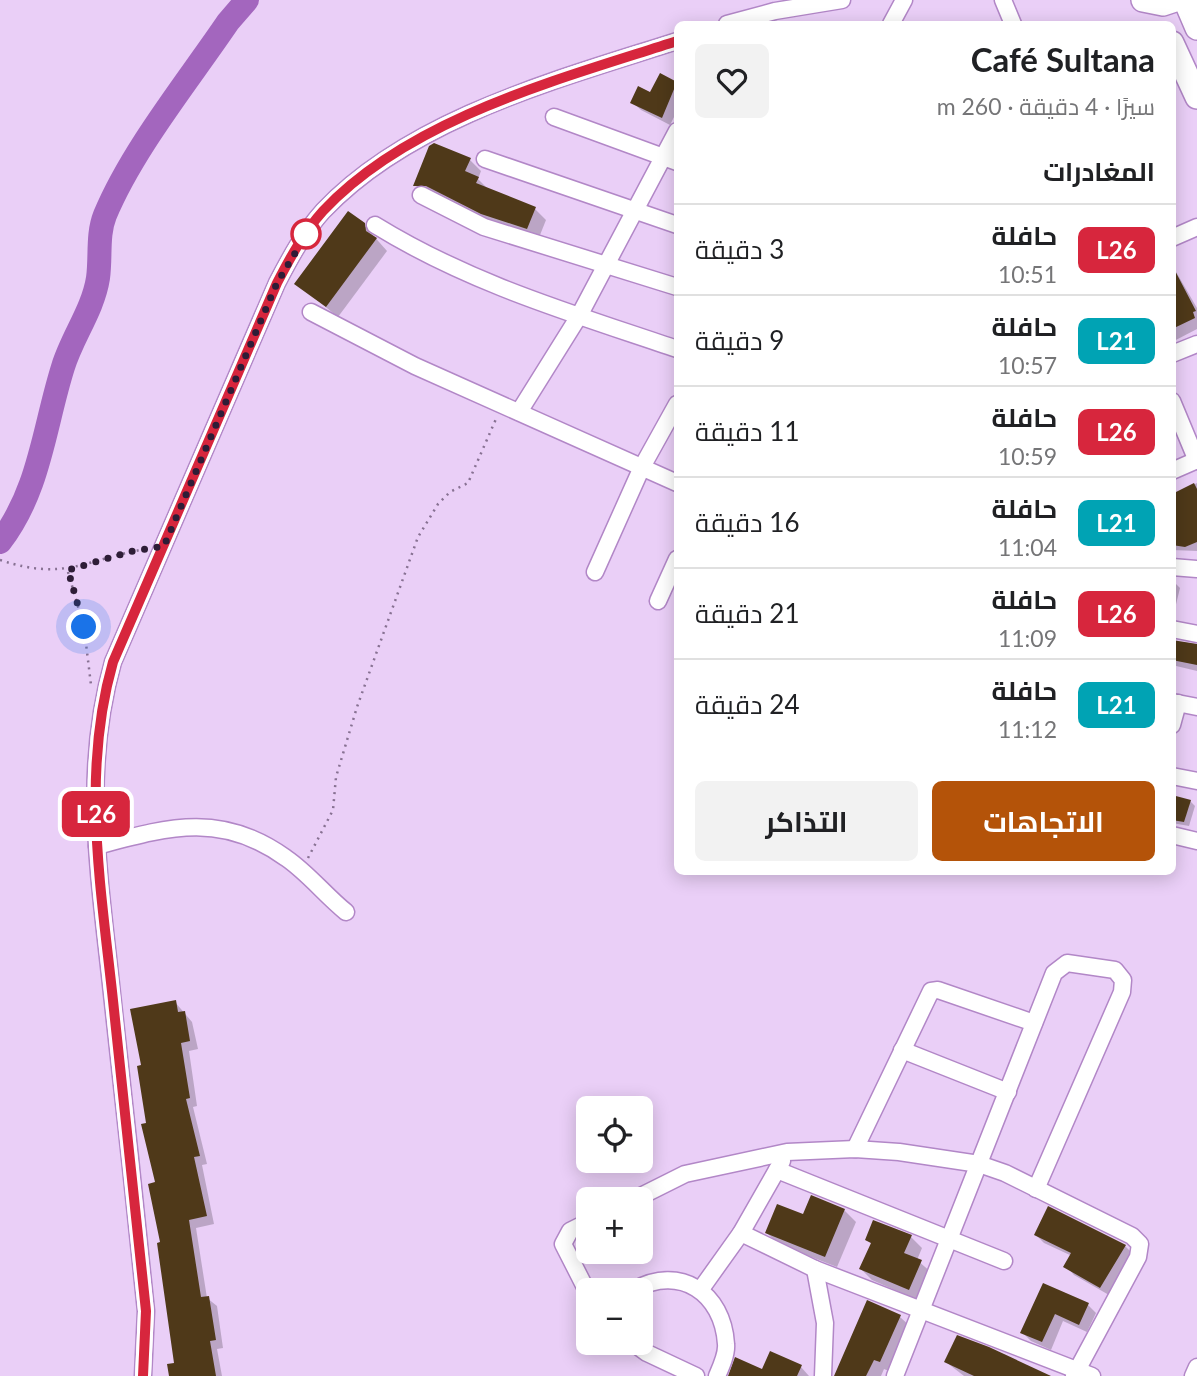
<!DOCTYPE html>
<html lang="ar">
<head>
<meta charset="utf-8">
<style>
	:root { --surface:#fff; --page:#f2f2f2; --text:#202124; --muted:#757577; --line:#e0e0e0; --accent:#b45309 }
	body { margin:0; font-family:Lato,Cairo,sans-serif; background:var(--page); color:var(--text); direction:rtl; height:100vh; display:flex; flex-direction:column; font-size:26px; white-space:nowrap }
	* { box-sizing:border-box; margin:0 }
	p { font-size:23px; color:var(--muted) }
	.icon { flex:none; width:38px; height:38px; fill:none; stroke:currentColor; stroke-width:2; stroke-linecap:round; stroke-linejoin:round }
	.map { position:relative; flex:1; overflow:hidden; direction:ltr }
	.sheet { position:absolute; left:674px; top:21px; width:502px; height:854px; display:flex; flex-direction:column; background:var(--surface); border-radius:10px; box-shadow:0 4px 18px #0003; direction:rtl }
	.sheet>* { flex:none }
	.badge { padding:0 14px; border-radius:10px; font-size:24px; line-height:46px }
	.tools { position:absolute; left:576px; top:1096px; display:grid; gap:14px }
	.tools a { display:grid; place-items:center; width:77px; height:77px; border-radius:10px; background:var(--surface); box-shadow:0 4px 18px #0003; font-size:35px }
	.you { position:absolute; width:35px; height:35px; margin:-18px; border:5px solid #fff; border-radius:50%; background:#1a73e8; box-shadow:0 0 0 10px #1a73e833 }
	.map>.badge { position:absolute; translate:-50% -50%; box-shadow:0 0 0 4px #fff }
	h2 { padding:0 21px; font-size:26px; line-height:63px }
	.round { display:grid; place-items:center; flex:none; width:74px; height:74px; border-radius:10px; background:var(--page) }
	.headline { display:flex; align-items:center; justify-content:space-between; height:119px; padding:0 21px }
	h1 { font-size:33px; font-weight:700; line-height:52px }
	.button { display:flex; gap:14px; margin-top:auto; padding:14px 21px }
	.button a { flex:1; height:80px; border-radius:10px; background:var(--accent); color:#fff; font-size:28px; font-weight:700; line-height:80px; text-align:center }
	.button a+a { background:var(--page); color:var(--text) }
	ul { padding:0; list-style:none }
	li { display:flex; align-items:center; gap:21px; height:91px; padding:0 21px; border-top:2px solid var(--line) }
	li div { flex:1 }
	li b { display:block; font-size:26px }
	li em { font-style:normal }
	li .badge { min-width:77px; font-weight:700; text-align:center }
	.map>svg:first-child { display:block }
</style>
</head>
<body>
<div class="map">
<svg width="1197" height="1376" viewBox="0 0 1197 1376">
	<rect width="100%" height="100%" fill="#eacff7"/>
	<g fill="#0003">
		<polygon points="660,75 677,84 677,111 670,125 641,110 632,102 651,94"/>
		<polygon points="470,160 481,171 478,179 489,190 535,209 546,220 538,240 426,196 415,185"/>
		<polygon points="364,225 387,251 338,317 296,283"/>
		<polygon points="1172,265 1197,308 1197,329 1172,342"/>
		<polygon points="1197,483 1197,551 1172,550 1172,496"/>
		<polygon points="1172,580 1180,588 1172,621"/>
		<polygon points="1172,641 1197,644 1197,671 1172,665"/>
		<polygon points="1172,797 1190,801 1195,806 1189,826 1172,823"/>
		<polygon points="175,1002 192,1022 198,1049 189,1051 197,1106 193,1107 207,1164 202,1165 214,1224 196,1228 207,1298 217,1306 223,1348 217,1349 222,1376 171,1376 176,1364 143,1067"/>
		<polygon points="844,1210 856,1222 837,1267 778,1244 767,1233 803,1217"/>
		<polygon points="1036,1235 1125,1246 1133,1254 1109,1295 1074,1275 1066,1266 1072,1256 1044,1243"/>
		<polygon points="911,1237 922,1248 917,1260 932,1273 920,1301 872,1280 861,1269 872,1244 867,1240"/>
		<polygon points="1044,1285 1088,1305 1096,1313 1087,1332 1063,1321 1051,1350 1031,1341 1022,1332"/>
		<polygon points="900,1317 911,1327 891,1372 884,1369 881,1376 835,1376"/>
		<polygon points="946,1362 1047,1376 964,1376"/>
		<polygon points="801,1367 809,1376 730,1376 763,1371"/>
	</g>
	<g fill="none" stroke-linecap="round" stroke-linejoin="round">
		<path stroke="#a366be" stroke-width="24" d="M0 542C40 490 44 427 63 367 72 337 93 310 98 278 101 257 97 235 105 215 132 150 188 81 228 22L247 0"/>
	</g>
	<g fill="#4f3919">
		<polygon points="660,73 677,82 662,118 630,103 638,86 650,92"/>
		<polygon points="434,143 471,158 465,171 479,177 476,183 536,207 527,229 481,214 426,186 413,186 429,146"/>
		<polygon points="348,211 365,223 366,231 377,238 326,307 294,284"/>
		<polygon points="1172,265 1196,311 1193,312 1195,318 1172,329"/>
		<polygon points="1194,483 1197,489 1197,542 1185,547 1172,545 1172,494"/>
		<polygon points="1172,640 1197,644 1197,665 1172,660"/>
		<polygon points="1172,795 1191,800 1184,822 1172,820"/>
		<polygon points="176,1000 178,1012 185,1011 190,1041 181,1043 190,1098 186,1099 200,1156 194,1157 207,1216 189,1220 201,1297 209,1296 216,1340 210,1341 216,1376 169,1376 167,1364 174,1363 157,1243 160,1242 148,1184 155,1182 141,1124 146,1123 137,1066 141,1065 130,1009"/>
		<polygon points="811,1195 845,1209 825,1257 765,1233 777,1204 803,1214"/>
		<polygon points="1048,1206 1126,1245 1100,1288 1063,1267 1071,1253 1034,1235"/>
		<polygon points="873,1220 912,1235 904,1253 922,1260 909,1290 859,1269 871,1243 865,1240"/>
		<polygon points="1043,1283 1089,1303 1079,1325 1055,1314 1042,1342 1020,1333"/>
		<polygon points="867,1300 901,1315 880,1362 874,1360 866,1376 834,1376"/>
		<polygon points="957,1335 989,1347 1051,1376 974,1376 944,1362"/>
		<polygon points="770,1351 802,1365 797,1376 728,1376 735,1357 762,1369"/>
	</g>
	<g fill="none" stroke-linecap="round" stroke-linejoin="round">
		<defs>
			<g id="minor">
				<polyline points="1003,0 1013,24"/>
				<polyline points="727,24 775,11 842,0"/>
				<polyline points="891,24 904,0"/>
				<polyline points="554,117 677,162"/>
				<polyline points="485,159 677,225"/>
				<polyline points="421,195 484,227 677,287"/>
				<path d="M375 225C471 284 571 313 677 349"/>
				<polyline points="1172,238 1197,227"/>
				<polyline points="311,312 415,366 677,483"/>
				<polyline points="1172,354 1197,344"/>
				<polyline points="1172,401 1197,461"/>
				<polyline points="519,412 579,316 677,131"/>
				<polyline points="1172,471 1197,460"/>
				<polyline points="1172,567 1197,569"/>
				<polyline points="595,572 642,467 677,404"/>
				<polyline points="658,601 677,559"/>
				<polyline points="1172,629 1197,634"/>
				<polyline points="1172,702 1197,707"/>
				<polyline points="1172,725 1178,703"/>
				<polyline points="1172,776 1197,781"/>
				<polyline points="1172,835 1197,841"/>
				<path d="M97 846C168 827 221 811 286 858 308 873 325 895 346 912"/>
				<polyline points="902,1050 1008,1092"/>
				<polyline points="855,1149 931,991 938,990 1034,1023"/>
				<polyline points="777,1170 1004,1261"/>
				<polyline points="635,1199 685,1174 787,1152 855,1149 899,1152 979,1164 1005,1173 1132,1236 1140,1244 1138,1257 1074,1376"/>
				<polyline points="588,1222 570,1231 563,1244 588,1293"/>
				<polyline points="741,1233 815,1269 1092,1376"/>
				<polyline points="815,1269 825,1323 823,1376"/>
				<polyline points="701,1289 741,1233 782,1161"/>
				<path d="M634 1290C680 1264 723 1293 726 1344 727 1354 721 1367 717 1376"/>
				<polyline points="632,1342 647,1353 696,1376"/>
				<path d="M143 1376 146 1311C135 1205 124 1100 112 994 100 879 81 775 113 662L277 283C290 258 304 232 323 211 411 118 559 79 677 41"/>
				<polyline points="895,1376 1054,973 1067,963 1115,970 1123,980 1122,992 1036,1189"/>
				<polyline points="1193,1376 1197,1367"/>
			</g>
			<g id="highway">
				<polyline points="1143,0 1163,4 1175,0"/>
				<polyline points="1185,0 1197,28"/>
				<polyline points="1172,43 1197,97"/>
			</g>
		</defs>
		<use href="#minor" stroke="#b287c7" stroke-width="19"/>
		<use href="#highway" stroke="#b287c7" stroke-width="26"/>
		<g stroke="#877192" stroke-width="2.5" stroke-dasharray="2 5" stroke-linecap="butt">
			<path d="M0 560C67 582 85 559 146 549"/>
			<polyline points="68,572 84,627 91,685"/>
			<polyline points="308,858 333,810 336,777 357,707 418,537 438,504 450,492 468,483 496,419"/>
		</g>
		<use href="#minor" stroke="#fff" stroke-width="16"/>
		<use href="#highway" stroke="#fff" stroke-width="23"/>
	</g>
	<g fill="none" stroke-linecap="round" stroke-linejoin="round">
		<defs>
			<path id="line" d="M143 1376 146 1311C135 1211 125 1110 114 1010 102 893 80 777 113 662L277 283C290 258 304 232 323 211 410 118 560 79 677 41"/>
		</defs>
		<use href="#line" stroke="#fff" stroke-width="16"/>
		<use href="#line" stroke="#d7263d" stroke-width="10"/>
		<polyline stroke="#2e1d37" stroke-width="7" stroke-dasharray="0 12.6" points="84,627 68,570 133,551 164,546 277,283 309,230 306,234"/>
	</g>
	<circle fill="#fff" stroke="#d7263d" stroke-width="3.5" cx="306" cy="234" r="14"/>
</svg>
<div class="tools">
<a><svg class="icon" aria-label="locate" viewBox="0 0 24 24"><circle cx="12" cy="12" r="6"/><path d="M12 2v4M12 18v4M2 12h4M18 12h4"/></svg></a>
<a>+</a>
<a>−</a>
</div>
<div class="you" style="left:84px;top:627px"></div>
<b class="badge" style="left:96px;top:814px;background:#d7263d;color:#fff">L26</b>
<section class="sheet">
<div class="headline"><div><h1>Café Sultana</h1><p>سيرًا · 4 دقيقة · 260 m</p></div><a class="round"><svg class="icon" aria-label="heart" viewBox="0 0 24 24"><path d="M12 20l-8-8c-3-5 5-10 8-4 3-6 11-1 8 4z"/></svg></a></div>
<h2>المغادرات</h2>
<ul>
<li><span class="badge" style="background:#d7263d;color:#fff">L26</span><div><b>حافلة</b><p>10:51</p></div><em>3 دقيقة</em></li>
<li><span class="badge" style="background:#00a3b4;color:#fff">L21</span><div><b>حافلة</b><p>10:57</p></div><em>9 دقيقة</em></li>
<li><span class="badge" style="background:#d7263d;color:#fff">L26</span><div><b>حافلة</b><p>10:59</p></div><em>11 دقيقة</em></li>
<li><span class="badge" style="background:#00a3b4;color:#fff">L21</span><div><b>حافلة</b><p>11:04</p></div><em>16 دقيقة</em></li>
<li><span class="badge" style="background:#d7263d;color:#fff">L26</span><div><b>حافلة</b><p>11:09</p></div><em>21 دقيقة</em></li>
<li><span class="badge" style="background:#00a3b4;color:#fff">L21</span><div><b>حافلة</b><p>11:12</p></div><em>24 دقيقة</em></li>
</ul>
<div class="button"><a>الاتجاهات</a><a>التذاكر</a></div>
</section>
</div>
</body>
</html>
